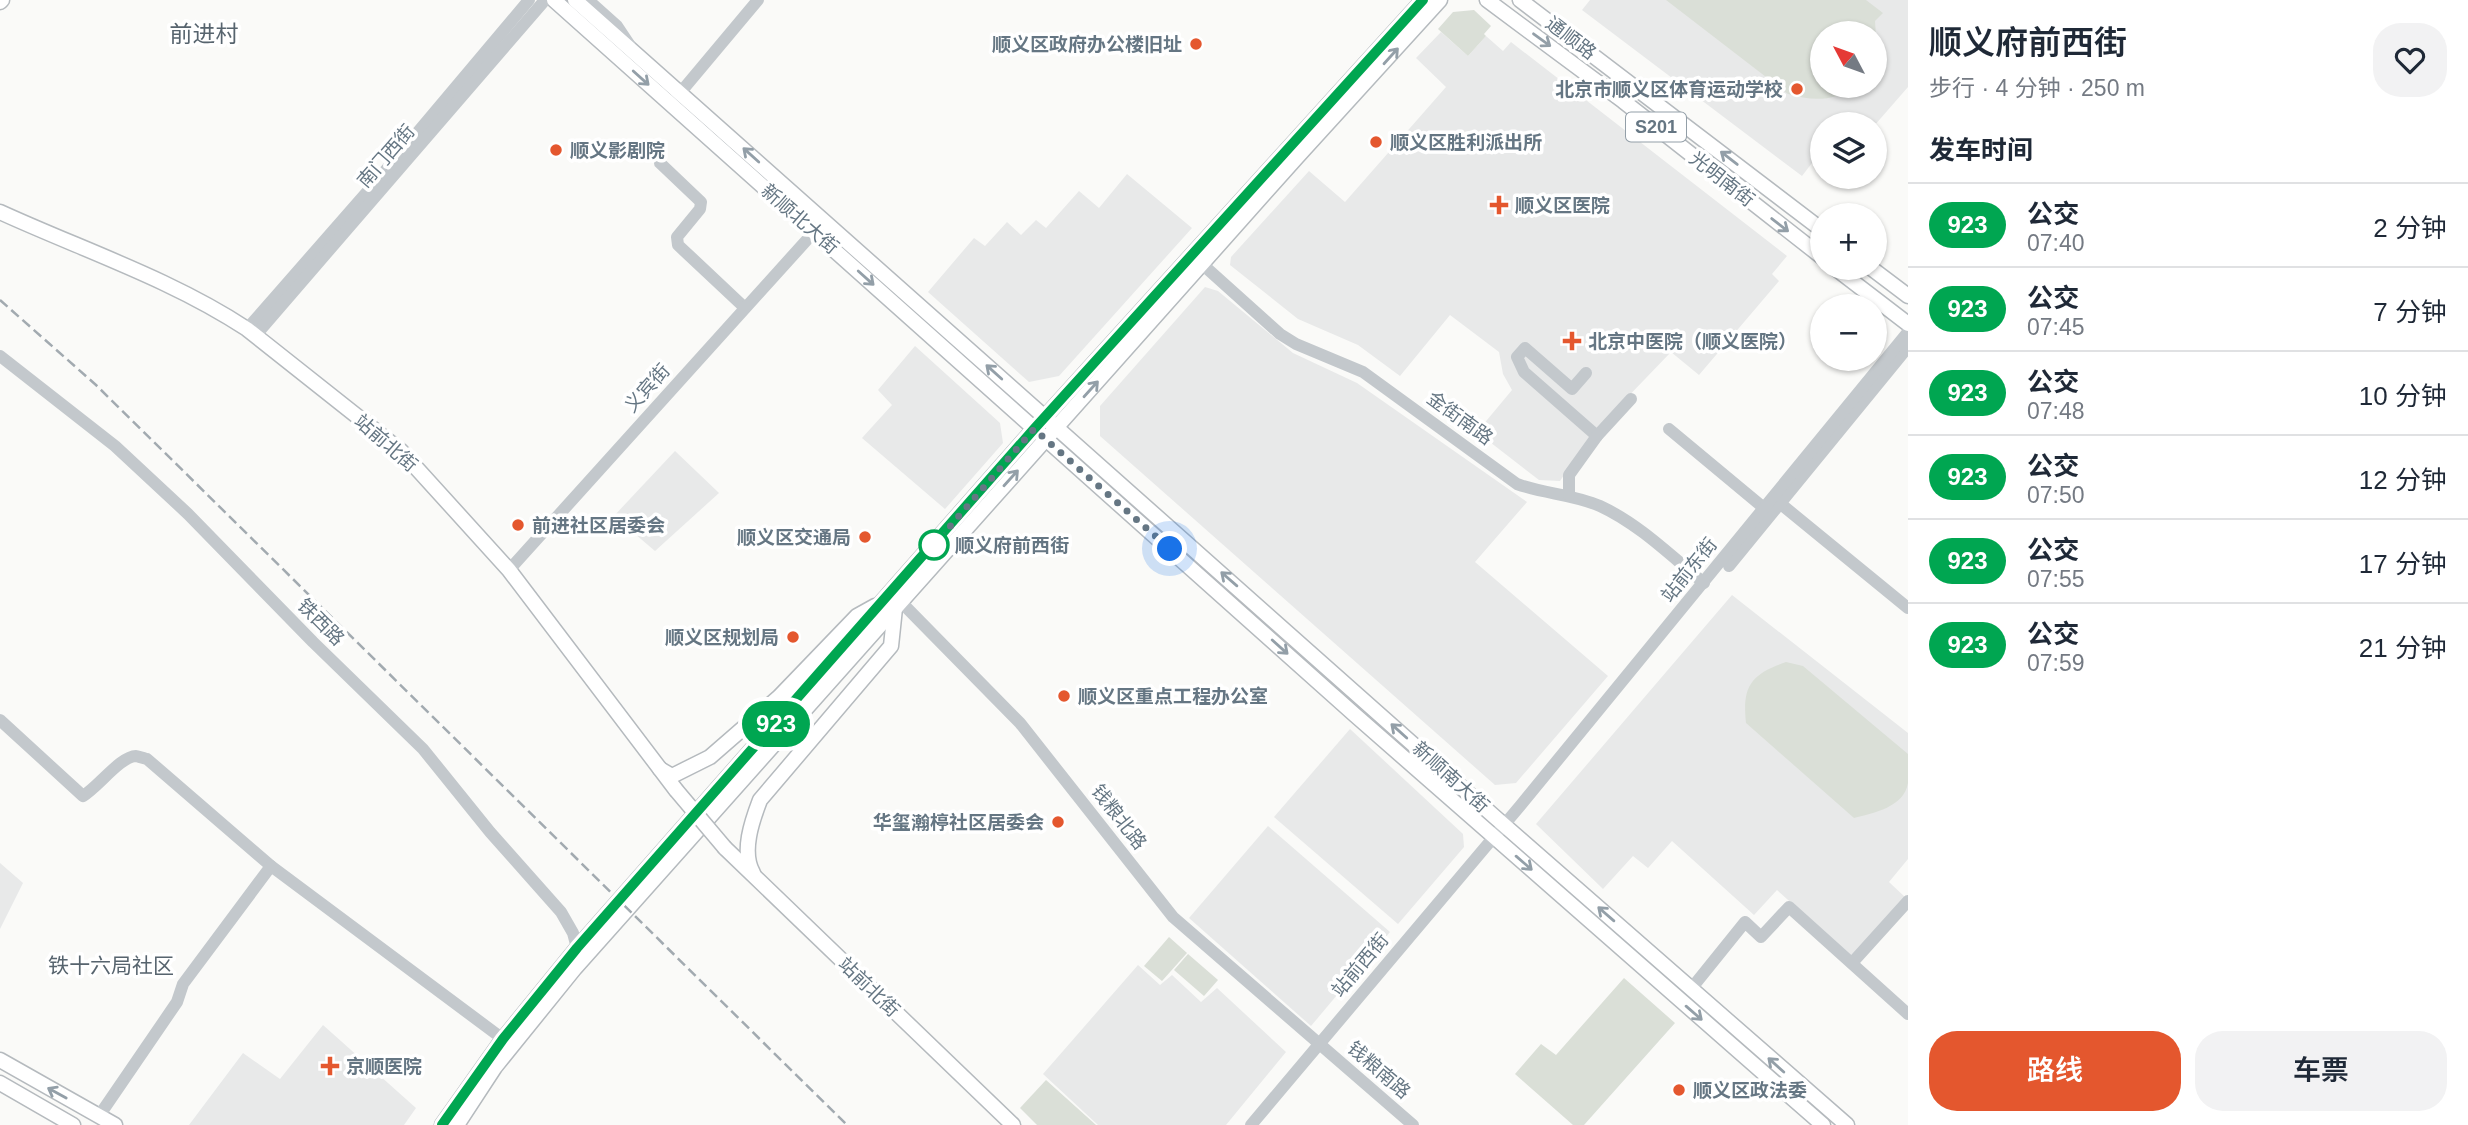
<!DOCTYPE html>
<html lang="zh">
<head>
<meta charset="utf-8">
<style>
	:root { --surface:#fff; --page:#f2f2f3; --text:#1f2937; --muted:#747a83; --line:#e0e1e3; --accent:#e4572e }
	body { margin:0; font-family:Arial,"Noto Sans SC",sans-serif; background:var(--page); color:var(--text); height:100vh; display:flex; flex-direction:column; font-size:26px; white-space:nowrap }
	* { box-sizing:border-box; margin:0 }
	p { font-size:23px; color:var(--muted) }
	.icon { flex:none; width:38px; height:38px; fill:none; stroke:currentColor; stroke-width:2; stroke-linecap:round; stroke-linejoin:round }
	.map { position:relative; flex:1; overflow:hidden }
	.side { display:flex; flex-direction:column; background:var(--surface); width:560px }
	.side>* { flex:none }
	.badge { padding:0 14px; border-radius:23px; font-size:24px; line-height:46px }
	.needle { width:46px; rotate:311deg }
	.fabs { position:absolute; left:1810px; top:21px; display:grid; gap:14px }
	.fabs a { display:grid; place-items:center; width:77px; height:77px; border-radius:50%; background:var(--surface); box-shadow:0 2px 5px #0004; font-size:35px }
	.you { position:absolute; width:35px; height:35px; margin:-18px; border:5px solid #fff; border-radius:50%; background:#1a73e8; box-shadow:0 0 0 10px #1a73e833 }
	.map>.badge { position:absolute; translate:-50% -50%; box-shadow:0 0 0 4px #fff }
	h2 { padding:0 21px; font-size:26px; line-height:63px }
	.round { display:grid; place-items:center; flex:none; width:74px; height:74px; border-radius:28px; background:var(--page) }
	.headline { display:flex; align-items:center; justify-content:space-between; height:119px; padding:0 21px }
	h1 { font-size:33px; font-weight:600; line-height:52px }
	.primary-button { display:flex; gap:14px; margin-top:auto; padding:14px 21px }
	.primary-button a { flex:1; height:80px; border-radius:28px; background:var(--accent); color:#fff; font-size:28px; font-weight:600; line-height:80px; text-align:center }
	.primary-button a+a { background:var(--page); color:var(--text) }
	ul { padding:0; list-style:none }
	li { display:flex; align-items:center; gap:21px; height:84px; padding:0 21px; border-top:2px solid var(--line) }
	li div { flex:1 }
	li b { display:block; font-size:26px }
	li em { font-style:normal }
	li .badge { min-width:77px; font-weight:700; text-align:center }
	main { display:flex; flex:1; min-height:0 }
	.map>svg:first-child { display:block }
</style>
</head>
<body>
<main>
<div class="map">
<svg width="1908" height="1125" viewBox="0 0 1908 1125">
	<rect width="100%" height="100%" fill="#fafaf8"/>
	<g fill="#e8e9e9" fill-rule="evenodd">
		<path d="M1590 0H1908V87L1874 126V124H1822V150L1802 176 1582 10ZM1822 33H1874V86H1822Z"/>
		<polygon points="1441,32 1468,56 1486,36 1503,51 1511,42 1787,256 1772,274 1779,281 1699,375 1671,352 1593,433 1560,481 1539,480 1477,432 1512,390 1503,374 1499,352 1450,315 1400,376 1358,345 1298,319 1230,265 1231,257 1309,171 1345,202 1446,87 1416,58"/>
		<polygon points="1127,174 1192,228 1059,376 1029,382 928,292 974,238 985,246 1007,222 1021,235 1036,220 1046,228 1079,191 1099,208"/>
		<polygon points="1205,287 1218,291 1293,353 1357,383 1527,502 1475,562 1608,676 1516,783 1495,785 1100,436 1100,406"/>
		<polygon points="915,346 1000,423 1003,443 945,509 862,438 892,405 878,390"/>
		<polygon points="675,451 719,493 655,551 614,516"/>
		<polygon points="1732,595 1908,733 1908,859 1889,882 1906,898 1853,958 1777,890 1754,915 1672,841 1648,868 1633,856 1603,889 1536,824"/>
		<polygon points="1350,729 1463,834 1464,847 1398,924 1274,817"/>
		<polygon points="1268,826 1390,932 1311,1026 1189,918"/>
		<polygon points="0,863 23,883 0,929"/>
		<polygon points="1138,965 1160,985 1172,975 1201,1002 1217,988 1286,1052 1226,1125 1098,1125 1043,1074"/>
		<polygon points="323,1025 416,1108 404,1125 189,1125 243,1053 280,1079"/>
	</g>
	<g fill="#dadfd7">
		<path d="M1666 0H1866L1883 13 1875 21 1877 51 1874 58V33H1822V86H1855C1834 102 1812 101 1788 94Z"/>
		<polygon points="1474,10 1491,26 1484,34 1486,36 1468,56 1438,29 1453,12"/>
		<path d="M1786 662 1803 666 1908 754C1908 763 1908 774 1908 783 1904 807 1874 813 1854 818L1746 723C1742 686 1751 674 1786 662Z"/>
		<polygon points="1169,937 1187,953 1162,981 1144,966"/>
		<polygon points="1188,954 1218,980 1204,996 1174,970"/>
		<polygon points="1624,978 1675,1023 1584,1125 1573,1125 1515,1074 1541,1044 1556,1055"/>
		<polygon points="1046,1080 1096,1125 1037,1125 1020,1108"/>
	</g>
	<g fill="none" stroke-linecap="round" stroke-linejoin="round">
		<defs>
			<g id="major">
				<polyline points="554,0 1355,715 1823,1125"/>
				<polyline points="575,0 1496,818 1847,1125"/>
				<polyline points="1487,0 1623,101 1822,257"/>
				<polyline points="1520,0 1822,230"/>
				<polyline points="0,2 2,0"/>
				<path d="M0 212C83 250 171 279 247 329L401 451 509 570 676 790"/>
				<polyline points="1835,268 1908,324"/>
				<polyline points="1871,268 1908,296"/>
				<polyline points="660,769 672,776 710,757 779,697 857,616 875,606"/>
				<polyline points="725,848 1013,1125"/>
				<path d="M753 873C741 852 752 821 760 800L891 646 895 608"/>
				<polyline points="0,1060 115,1125"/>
				<polyline points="0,1083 73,1125"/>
				<polyline points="442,1125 503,1039 577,948 1034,429 1423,0"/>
				<polyline points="457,1125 495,1067 575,968 1297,157 1440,0"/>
			</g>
		</defs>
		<use href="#major" stroke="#b5babe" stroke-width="17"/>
		<g stroke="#c3c8cc" stroke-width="12">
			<polyline points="588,0 617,26 629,44"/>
			<polyline points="675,99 758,0"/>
			<polyline points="660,163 701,202 700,209 677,237 678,245 744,307"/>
			<path d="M1202 264 1280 334 1296 344 1363 372 1517 484C1544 494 1573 494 1600 506 1639 524 1671 556 1704 583"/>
			<polyline points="247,329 375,183 529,0"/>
			<polyline points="255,336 545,0"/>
			<polyline points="0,356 115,446 188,514 313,642 423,749 490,832 561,912 573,933 577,948"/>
			<polyline points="1586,373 1572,389 1525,348 1517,357 1524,372 1597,436"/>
			<polyline points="1669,429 1764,508"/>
			<polyline points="1569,495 1569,475 1597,436 1631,399"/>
			<polyline points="1776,500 1908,608"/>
			<polyline points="1729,566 1908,347"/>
			<polyline points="509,570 814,232"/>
			<polyline points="901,602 1020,723 1173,917 1413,1125"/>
			<path d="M0 720 83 796C98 787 121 756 136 756 137 756 146 759 147 759L271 866"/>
			<polyline points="1852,963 1908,901"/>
			<polyline points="1691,989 1745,922 1761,937 1789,907 1908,1014"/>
			<polyline points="99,1116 177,1002 183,984 271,866 503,1039"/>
			<polyline points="1251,1125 1520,806 1908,332"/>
		</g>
		<use href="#major" stroke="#fff" stroke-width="14"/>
		<polyline stroke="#a2aab0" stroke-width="2.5" stroke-dasharray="10 5" stroke-linecap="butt" points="0,300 96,385 847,1125"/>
		<defs>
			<polyline id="major-bridge" points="676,790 725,848"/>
		</defs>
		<use href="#major-bridge" stroke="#b5babe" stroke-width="17" stroke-linecap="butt"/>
		<use href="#major-bridge" stroke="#fff" stroke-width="14"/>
	</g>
	<defs><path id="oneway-shaft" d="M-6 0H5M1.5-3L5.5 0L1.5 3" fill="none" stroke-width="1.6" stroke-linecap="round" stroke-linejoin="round" transform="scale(1.75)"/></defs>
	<g stroke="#939fa8">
		<use href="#oneway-shaft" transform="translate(1542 40) rotate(36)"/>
		<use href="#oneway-shaft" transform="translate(1391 56) rotate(-48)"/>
		<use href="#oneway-shaft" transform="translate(641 78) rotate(42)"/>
		<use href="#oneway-shaft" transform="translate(751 155) rotate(-138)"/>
		<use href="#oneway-shaft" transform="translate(1729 158) rotate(-142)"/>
		<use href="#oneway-shaft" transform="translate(1780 225) rotate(38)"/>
		<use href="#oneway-shaft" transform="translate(866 278) rotate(42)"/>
		<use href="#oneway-shaft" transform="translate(994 372) rotate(-138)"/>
		<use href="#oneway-shaft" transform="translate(1091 389) rotate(-48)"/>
		<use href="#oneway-shaft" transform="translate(1011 478) rotate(-48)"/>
		<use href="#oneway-shaft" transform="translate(1229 579) rotate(-139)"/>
		<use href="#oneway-shaft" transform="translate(1280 647) rotate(42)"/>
		<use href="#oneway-shaft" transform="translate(1399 731) rotate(-138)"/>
		<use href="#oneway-shaft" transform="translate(1524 863) rotate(41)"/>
		<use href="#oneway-shaft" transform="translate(1606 914) rotate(-139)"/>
		<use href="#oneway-shaft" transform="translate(1694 1013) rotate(41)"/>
		<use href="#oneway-shaft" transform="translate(1776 1065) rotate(-138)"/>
		<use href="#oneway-shaft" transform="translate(57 1093) rotate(-151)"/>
	</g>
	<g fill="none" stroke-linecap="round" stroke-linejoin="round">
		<defs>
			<polyline id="line" points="442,1125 503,1039 577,948 1034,429 1423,0"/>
		</defs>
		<use href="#line" stroke="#fff" stroke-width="16"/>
		<use href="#line" stroke="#00a651" stroke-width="10"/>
		<polyline stroke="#657683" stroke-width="7" stroke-dasharray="0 12.6" points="934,545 1034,429 1170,549"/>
	</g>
	<g fill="#e4572e" stroke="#fff" stroke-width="2.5">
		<circle cx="1196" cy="44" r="7"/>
		<circle cx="1797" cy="89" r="7"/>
		<circle cx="1376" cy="142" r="7"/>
		<circle cx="556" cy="150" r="7"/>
		<path d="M1495.5 194.5h7v7h7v7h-7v7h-7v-7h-7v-7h7z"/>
		<path d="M1568.5 330.5h7v7h7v7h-7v7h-7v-7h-7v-7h7z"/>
		<circle cx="518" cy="525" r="7"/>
		<circle cx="865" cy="537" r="7"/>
		<circle cx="793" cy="637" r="7"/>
		<circle cx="1064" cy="696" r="7"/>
		<circle cx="1058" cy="822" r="7"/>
		<path d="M326.5 1055.5h7v7h7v7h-7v7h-7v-7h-7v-7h7z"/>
		<circle cx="1679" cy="1090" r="7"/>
	</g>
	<circle fill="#fff" stroke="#00a651" stroke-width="3.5" cx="934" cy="545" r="14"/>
	<g text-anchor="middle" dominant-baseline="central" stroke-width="7" stroke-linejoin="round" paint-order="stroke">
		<rect fill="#fff" stroke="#939fa8" stroke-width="2" x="1626" y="112.5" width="60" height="29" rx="5"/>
		<g font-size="18" font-weight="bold" fill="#657683">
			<text x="1656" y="127">S201</text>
		</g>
		<g font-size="19" fill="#657683" stroke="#fff">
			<text transform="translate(1571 38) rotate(37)">通顺路</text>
			<text transform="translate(386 156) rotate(-49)">南门西街</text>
			<text transform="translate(1722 179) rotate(38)">光明南街</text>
			<text transform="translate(800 219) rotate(41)">新顺北大街</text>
			<text transform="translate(647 388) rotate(-48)">义宾街</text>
			<text transform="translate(1460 418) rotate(36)">金街南路</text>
			<text transform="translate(386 443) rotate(41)">站前北街</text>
			<text transform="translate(1689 570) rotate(-51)">站前东街</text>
			<text transform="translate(321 622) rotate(45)">铁西路</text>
			<text transform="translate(1451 777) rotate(42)">新顺南大街</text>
			<text transform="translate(1119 817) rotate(52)">钱粮北路</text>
			<text transform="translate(1360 965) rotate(-50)">站前西街</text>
			<text transform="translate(869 987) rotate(44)">站前北街</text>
			<text transform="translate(1379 1070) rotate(41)">钱粮南路</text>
		</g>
		<g font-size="19" font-weight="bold" fill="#657683" stroke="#fff" text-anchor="start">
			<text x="1182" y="44" text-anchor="end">顺义区政府办公楼旧址</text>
			<text x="1783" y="89" text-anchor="end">北京市顺义区体育运动学校</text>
			<text x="1390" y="142">顺义区胜利派出所</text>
			<text x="570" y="150">顺义影剧院</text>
			<text x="1515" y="205">顺义区医院</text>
			<text x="1588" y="341">北京中医院（顺义医院）</text>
			<text x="532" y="525">前进社区居委会</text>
			<text x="851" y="537" text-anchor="end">顺义区交通局</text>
			<text x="779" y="637" text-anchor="end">顺义区规划局</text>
			<text x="1078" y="696">顺义区重点工程办公室</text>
			<text x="1044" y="822" text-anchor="end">华玺瀚楟社区居委会</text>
			<text x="346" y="1066">京顺医院</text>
			<text x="1693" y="1090">顺义区政法委</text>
		</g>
		<g font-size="19" font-weight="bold" fill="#657683" stroke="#fff" text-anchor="start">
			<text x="955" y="545">顺义府前西街</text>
		</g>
		<g font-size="21" fill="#57646e" stroke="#fff">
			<text x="111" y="965">铁十六局社区</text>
		</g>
		<g font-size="23" fill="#57646e" stroke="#fff">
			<text x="204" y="34">前进村</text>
		</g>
	</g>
</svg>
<div class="fabs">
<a><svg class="needle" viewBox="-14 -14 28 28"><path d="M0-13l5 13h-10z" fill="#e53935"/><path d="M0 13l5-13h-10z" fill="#747a83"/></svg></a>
<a><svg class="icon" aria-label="layers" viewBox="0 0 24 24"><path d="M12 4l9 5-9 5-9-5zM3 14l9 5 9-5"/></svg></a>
<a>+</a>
<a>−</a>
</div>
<div class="you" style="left:1170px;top:549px"></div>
<b class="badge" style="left:776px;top:724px;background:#00a651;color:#fff">923</b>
</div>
<section class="side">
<div class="headline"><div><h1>顺义府前西街</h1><p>步行 · 4 分钟 · 250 m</p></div><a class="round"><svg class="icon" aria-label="heart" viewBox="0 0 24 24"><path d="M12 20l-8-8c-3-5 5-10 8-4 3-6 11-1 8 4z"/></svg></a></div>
<h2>发车时间</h2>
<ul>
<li><span class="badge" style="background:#00a651;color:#fff">923</span><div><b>公交</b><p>07:40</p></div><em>2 分钟</em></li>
<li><span class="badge" style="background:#00a651;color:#fff">923</span><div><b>公交</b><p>07:45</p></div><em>7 分钟</em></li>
<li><span class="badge" style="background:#00a651;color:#fff">923</span><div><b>公交</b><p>07:48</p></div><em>10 分钟</em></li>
<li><span class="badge" style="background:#00a651;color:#fff">923</span><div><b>公交</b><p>07:50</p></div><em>12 分钟</em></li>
<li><span class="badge" style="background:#00a651;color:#fff">923</span><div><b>公交</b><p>07:55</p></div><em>17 分钟</em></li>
<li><span class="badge" style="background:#00a651;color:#fff">923</span><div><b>公交</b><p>07:59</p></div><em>21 分钟</em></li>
</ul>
<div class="primary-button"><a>路线</a><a>车票</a></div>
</section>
</main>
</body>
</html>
